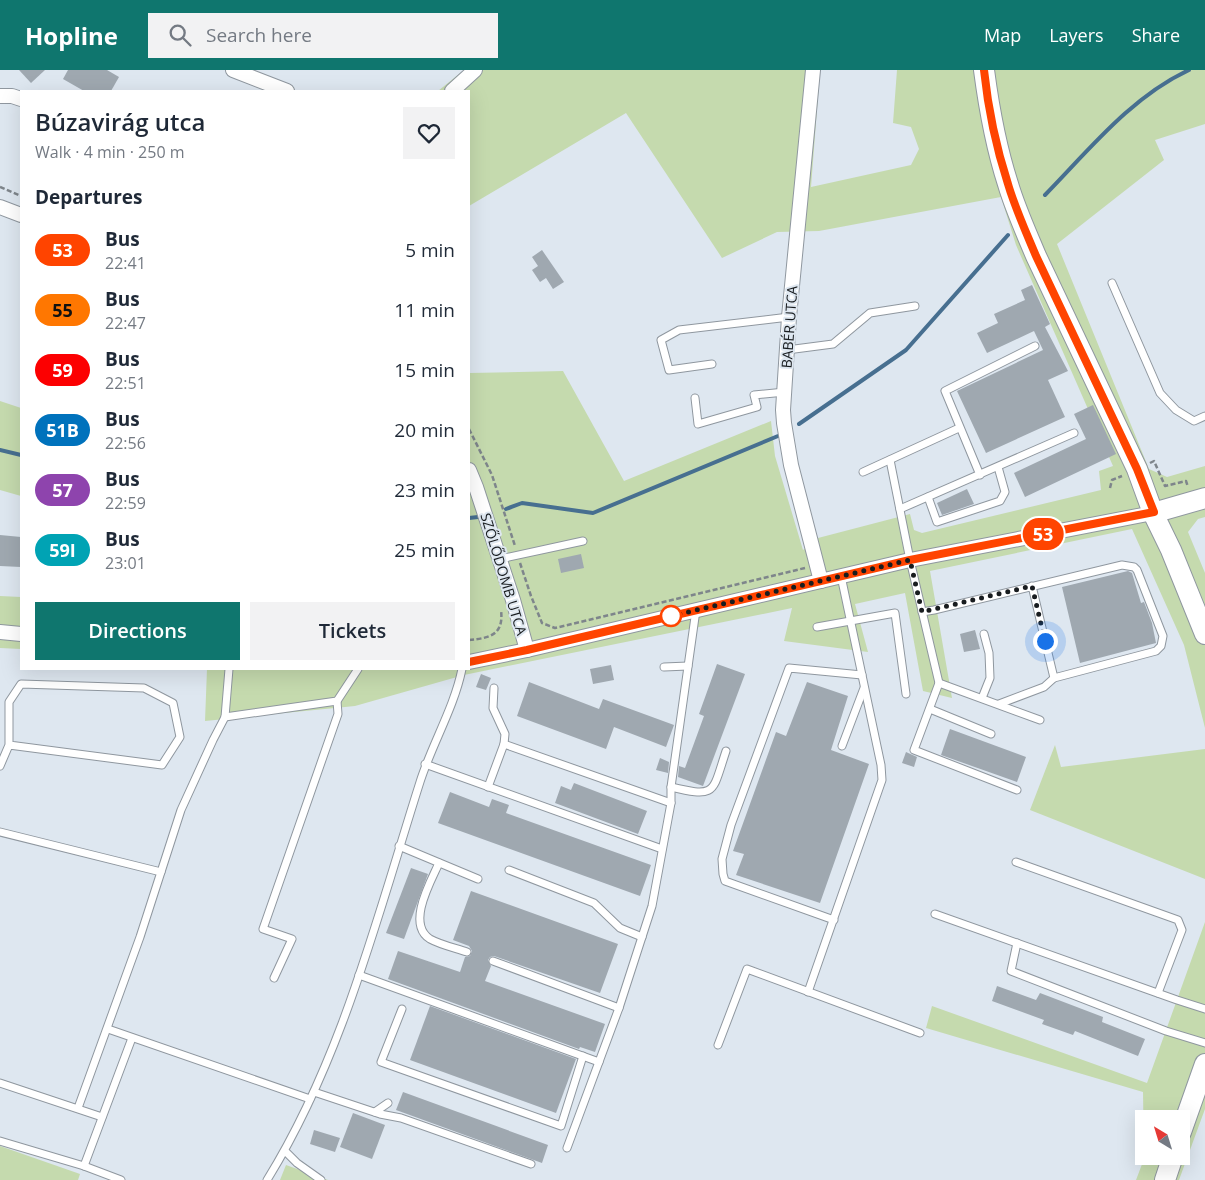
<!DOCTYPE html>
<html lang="en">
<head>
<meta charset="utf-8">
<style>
	:root { --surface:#fff; --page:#f2f2f3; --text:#1f2937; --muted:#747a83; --accent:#0f766e }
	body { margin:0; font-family:"Open Sans",sans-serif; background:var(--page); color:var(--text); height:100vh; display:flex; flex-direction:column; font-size:19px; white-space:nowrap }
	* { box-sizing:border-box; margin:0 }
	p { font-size:16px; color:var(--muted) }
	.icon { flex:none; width:28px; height:28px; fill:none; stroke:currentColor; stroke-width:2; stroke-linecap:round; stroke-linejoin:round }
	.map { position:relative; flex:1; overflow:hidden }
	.drawer { position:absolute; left:20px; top:20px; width:450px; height:580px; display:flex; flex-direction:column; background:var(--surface); border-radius:0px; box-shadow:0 5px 20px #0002 }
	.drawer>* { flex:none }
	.badge { padding:0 10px; border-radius:16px; font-size:18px; line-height:32px }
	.needle { width:32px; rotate:322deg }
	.buttons { position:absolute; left:1135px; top:1040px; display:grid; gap:10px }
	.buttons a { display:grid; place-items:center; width:55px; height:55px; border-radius:0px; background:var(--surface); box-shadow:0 5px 20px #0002; font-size:25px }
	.you { position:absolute; width:25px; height:25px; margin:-12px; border:4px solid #fff; border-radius:50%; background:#1a73e8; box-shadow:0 0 0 8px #1a73e833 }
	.map>.badge { position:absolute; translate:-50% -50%; box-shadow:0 0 0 2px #fff }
	h2 { padding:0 15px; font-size:19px; line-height:45px }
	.round { display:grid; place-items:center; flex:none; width:52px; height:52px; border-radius:0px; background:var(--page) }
	.headline { display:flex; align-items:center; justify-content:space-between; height:85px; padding:0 15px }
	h1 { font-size:24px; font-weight:600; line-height:38px }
	.primary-button { display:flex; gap:10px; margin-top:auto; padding:10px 15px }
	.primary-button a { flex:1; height:58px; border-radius:0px; background:var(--accent); color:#fff; font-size:20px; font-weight:600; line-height:58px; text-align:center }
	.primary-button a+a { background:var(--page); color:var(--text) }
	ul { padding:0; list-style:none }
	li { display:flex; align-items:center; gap:15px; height:60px; padding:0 15px }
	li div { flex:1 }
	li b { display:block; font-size:19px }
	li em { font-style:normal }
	li .badge { min-width:55px; font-weight:700; text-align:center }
	header { display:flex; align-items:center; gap:30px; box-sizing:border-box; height:70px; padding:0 25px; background:var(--accent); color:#fff }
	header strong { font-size:24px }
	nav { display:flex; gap:28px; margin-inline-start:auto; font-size:18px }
	.search { width:350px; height:45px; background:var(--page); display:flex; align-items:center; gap:12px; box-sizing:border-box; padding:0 18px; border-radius:0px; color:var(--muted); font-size:19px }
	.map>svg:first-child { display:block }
</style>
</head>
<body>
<header>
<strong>Hopline</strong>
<div class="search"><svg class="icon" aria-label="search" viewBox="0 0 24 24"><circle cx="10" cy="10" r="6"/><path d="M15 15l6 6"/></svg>Search here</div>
<nav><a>Map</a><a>Layers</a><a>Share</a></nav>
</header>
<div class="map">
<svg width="1205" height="1110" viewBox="0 0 1205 1110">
	<rect width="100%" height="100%" fill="#dee7f0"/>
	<g fill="#c5daae" fill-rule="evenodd">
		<polygon points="464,0 820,0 811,117 911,95 919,79 911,57 893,53 897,0 1205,0 1205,54 1155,70 1164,90 1057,174 1149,399 1167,407 1205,396 1205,447 1198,449 1188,462 1205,503 1205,658 1184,575 1132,459 930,501 952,628 923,621 905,523 855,534 868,582 784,571 792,538 464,605 355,636 205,651 207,599 469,599 469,303 563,301 624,411 771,351 775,386 803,480 818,468 910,444 914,460 922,463 1101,420 1099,401 1113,396 1016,175 1001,127 819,161 777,162 722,188 626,43 469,136 469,21 438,21"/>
		<polygon points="0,331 21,338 21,426 0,420"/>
		<polygon points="0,526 21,527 21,579 0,578"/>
		<polygon points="1055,675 1061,697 1205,679 1205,809 1030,740"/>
		<path d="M1205 852V1039L1179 1110H1136L1144 1089 1143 1022 926 958 932 936 1147 1013ZM1144 1049H1181V1086H1144Z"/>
		<polygon points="0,1076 80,1104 78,1110 0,1110"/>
		<polygon points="286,1095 328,1110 280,1110"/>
	</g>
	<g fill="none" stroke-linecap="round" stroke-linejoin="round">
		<g stroke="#476f90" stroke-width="4">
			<path d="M1045 125C1089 80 1131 27 1189 0"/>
			<polyline points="799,354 906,280 1008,165"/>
			<polyline points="0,380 21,385"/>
			<polyline points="506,439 522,433 593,443 778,366"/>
			<polyline points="469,448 478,447"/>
		</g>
	</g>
	<g fill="#9fa8b0">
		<polygon points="19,0 45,0 31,13"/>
		<polygon points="68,0 107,0 119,7 111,21 84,21 63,9"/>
		<polygon points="542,180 564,212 553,219 546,208 540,212 532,200 538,196 532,187"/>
		<polygon points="1032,215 1050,254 1045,257 1068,301 1048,310 1065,347 986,383 957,321 1043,280 1034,261 987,283 977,263 998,253 994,244 1025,230 1021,220"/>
		<polygon points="1093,335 1116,384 1025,427 1014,403 1086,369 1074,344"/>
		<polygon points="967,419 974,434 942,445 937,433"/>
		<polygon points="0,465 21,467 21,497 0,496"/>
		<polygon points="581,484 584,498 561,503 558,489"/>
		<polygon points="1128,501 1132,503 1141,533 1144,532 1152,553 1156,573 1080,593 1062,517"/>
		<polygon points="975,560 980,579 964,582 960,564"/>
		<polygon points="717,594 745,604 703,716 678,707 679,696 685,698 704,646 699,644"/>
		<polygon points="611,595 614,610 593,614 590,599"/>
		<polygon points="481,604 491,608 486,620 476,617"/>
		<polygon points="529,612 599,639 603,629 674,655 666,677 614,657 606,679 517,646"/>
		<polygon points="807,612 848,626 831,680 869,694 820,833 736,805 744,784 733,781 776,662 786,666"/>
		<polygon points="950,659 1026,687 1017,712 941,685"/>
		<polygon points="906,682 917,687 914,697 902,693"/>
		<polygon points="660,688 669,692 668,703 656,700"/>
		<polygon points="574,713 647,741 638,764 555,733 561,716 571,720"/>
		<polygon points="450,722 489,737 492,729 509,735 506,743 651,795 640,826 438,753"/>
		<polygon points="411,798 428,804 404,869 386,863"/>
		<polygon points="471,821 618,874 600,923 494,886 490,887 488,890 491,896 485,911 605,954 595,982 580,977 579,979 388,909 398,881 460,902 465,887 470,886 472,881 469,876 453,870"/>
		<polygon points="997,916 1036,930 1040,923 1103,947 1102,952 1145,969 1138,986 1075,961 1073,965 1042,954 1044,950 992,931"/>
		<polygon points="430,936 576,989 556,1043 410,990"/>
		<polygon points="403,1022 548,1075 542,1093 396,1040"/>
		<polygon points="353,1043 385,1055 372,1089 340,1077"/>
		<polygon points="314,1060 340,1068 335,1082 310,1074"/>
	</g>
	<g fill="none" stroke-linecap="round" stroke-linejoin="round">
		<defs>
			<g id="lane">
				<polyline points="1112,213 1160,323 1176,340 1194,351 1205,346"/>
				<polyline points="787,280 833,274 870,243 915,236"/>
				<polyline points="712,294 669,300 661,270 679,260 789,247"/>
				<polyline points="695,328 698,354 757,337 754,325 785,322"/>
				<polyline points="890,390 910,490 939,613 914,680 1017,720"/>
				<polyline points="863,402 959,358"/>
				<polyline points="980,405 945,321 1035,276"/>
				<polyline points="928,427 937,452 1000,431 1005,422 998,397"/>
				<polyline points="900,439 1074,363"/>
				<polyline points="500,489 583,471"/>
				<polyline points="922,542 934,540 1122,495 1134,497 1137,500 1163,566 1161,576 1156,581 1054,608 1032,516"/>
				<polyline points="817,557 895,543 906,624"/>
				<polyline points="664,597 688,596"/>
				<polyline points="939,613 1040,650"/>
				<polyline points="982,628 990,608 989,583 984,564"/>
				<polyline points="999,634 1044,617 1054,608"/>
				<polyline points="930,639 991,664"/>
				<polyline points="225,647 337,631 358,599"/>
				<polyline points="504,674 671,733"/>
				<polyline points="842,676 864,618"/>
				<polyline points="425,694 662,779"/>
				<polyline points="0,696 9,675 9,632 21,614 144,618 173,633 180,667 162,695 9,675"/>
				<polyline points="488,717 504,674 505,664 493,638 494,618"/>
				<path d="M671 717C717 728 712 723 726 681"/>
				<polyline points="0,762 161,802"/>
				<polyline points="399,776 478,809"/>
				<polyline points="1016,792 1178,850 1182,860 1158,923"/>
				<path d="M439 793C431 811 406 854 430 869 441 875 455 878 467 882"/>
				<polyline points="509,800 594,833 620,858 642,867"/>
				<polyline points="935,844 1177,930 1205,939"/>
				<polyline points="834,850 725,811 723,804 722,789 731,755 789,598 862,605"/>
				<polyline points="1017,873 1011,901 1166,961 1205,973"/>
				<polyline points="493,891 619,938"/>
				<polyline points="359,905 599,992"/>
				<polyline points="274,908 292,869 263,859 338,644 337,631"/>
				<polyline points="808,922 882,710 881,695 841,506"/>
				<polyline points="402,939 381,992 561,1056 583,986"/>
				<polyline points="108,959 310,1029"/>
				<polyline points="718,975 747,899 920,963"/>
				<polyline points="0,1013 102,1047"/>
				<polyline points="314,1022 380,1044 401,1048 531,1094"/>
				<polyline points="78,1038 140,867 181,740 213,670 225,647 229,599"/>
				<polyline points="375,1042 388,1033"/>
				<polyline points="0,1071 84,1096 121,1110"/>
				<polyline points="567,1078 619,938 652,836 671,733 671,717 696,540"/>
				<polyline points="285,1081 297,1093 321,1110"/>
				<polyline points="84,1096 132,968"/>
				<path d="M267 1110C342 989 377 847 420 712 432 674 454 638 462 599"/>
			</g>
			<g id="street">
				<polyline points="233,0 287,21"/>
				<polyline points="813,0 789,247 783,340 784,353 791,395 821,511"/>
				<polyline points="452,21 475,0"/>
				<polyline points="0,26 12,26 21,29"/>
				<polyline points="0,137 21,145"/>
				<polyline points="469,400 476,417 513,530 527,580"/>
				<polyline points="0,562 21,564"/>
				<polyline points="469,592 527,580 910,490 1153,443"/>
			</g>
			<g id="secondary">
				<path d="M984 0C989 38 996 77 1008 114 1015 138 1026 162 1036 186L1137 399 1153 443 1171 480 1205 564"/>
				<polyline points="1153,443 1205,428"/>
				<polyline points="1181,1062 1205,994"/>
				<polyline points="1165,1110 1173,1086"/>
			</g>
		</defs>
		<use href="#lane" stroke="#8f979f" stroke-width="9"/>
		<use href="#street" stroke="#8f979f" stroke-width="16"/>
		<use href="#secondary" stroke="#8f979f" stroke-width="22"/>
		<g stroke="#7e858b" stroke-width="2.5" stroke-dasharray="5 2.5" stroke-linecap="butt">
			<polyline points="0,117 21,126"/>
			<polyline points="469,359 492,405 515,476"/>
			<polyline points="1150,393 1154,391 1165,416 1186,411 1188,417"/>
			<polyline points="1110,418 1112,410 1122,406"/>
			<polyline points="520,493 531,526 542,553 555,558 805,498"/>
			<path d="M469 570C490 568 504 565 501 540"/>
		</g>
		<use href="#lane" stroke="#fff" stroke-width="7"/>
		<use href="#street" stroke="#fff" stroke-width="14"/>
		<use href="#secondary" stroke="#fff" stroke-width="20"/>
	</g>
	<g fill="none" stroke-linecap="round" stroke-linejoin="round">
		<defs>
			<path id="line" d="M469 592 527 580 910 490 1154 442 1137 399 1036 186C1026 162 1015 138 1008 114 996 77 988 38 984 0"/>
		</defs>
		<use href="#line" stroke="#fff" stroke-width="11"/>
		<use href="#line" stroke="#f40" stroke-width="8"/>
		<polyline stroke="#181c1f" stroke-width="5" stroke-dasharray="0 9" points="671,546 910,490 922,542 1032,516 1045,571"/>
	</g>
	<circle fill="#fff" stroke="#f40" stroke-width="2.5" cx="671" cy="546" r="10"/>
	<g text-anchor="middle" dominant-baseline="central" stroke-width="4" stroke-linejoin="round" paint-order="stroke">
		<g font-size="14" fill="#181c1f" stroke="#dee7f0">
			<text transform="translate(789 257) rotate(-86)">BABÉR UTCA</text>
			<text transform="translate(504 504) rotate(73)">SZŐLŐDOMB UTCA</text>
		</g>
	</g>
</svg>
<div class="buttons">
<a><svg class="needle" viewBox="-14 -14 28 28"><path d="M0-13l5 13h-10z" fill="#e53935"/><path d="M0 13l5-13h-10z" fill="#747a83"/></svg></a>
</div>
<div class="you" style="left:1045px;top:571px"></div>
<b class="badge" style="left:1043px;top:464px;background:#f40;color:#fff">53</b>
<section class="drawer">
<div class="headline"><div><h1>Búzavirág utca</h1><p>Walk · 4 min · 250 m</p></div><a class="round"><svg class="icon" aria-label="heart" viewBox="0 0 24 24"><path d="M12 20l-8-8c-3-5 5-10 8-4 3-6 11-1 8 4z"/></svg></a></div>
<h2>Departures</h2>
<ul>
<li><span class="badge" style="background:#f40;color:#fff">53</span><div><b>Bus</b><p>22:41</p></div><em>5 min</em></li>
<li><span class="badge" style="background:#ff7701;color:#111">55</span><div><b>Bus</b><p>22:47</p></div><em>11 min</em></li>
<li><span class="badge" style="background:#fc0001;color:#fff">59</span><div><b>Bus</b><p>22:51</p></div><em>15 min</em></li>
<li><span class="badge" style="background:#0072bc;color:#fff">51B</span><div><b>Bus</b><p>22:56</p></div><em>20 min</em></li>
<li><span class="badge" style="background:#8e44ad;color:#fff">57</span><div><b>Bus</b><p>22:59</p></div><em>23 min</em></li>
<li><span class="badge" style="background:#00a3b4;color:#fff">59I</span><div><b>Bus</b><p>23:01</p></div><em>25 min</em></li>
</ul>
<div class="primary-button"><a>Directions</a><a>Tickets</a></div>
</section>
</div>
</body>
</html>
